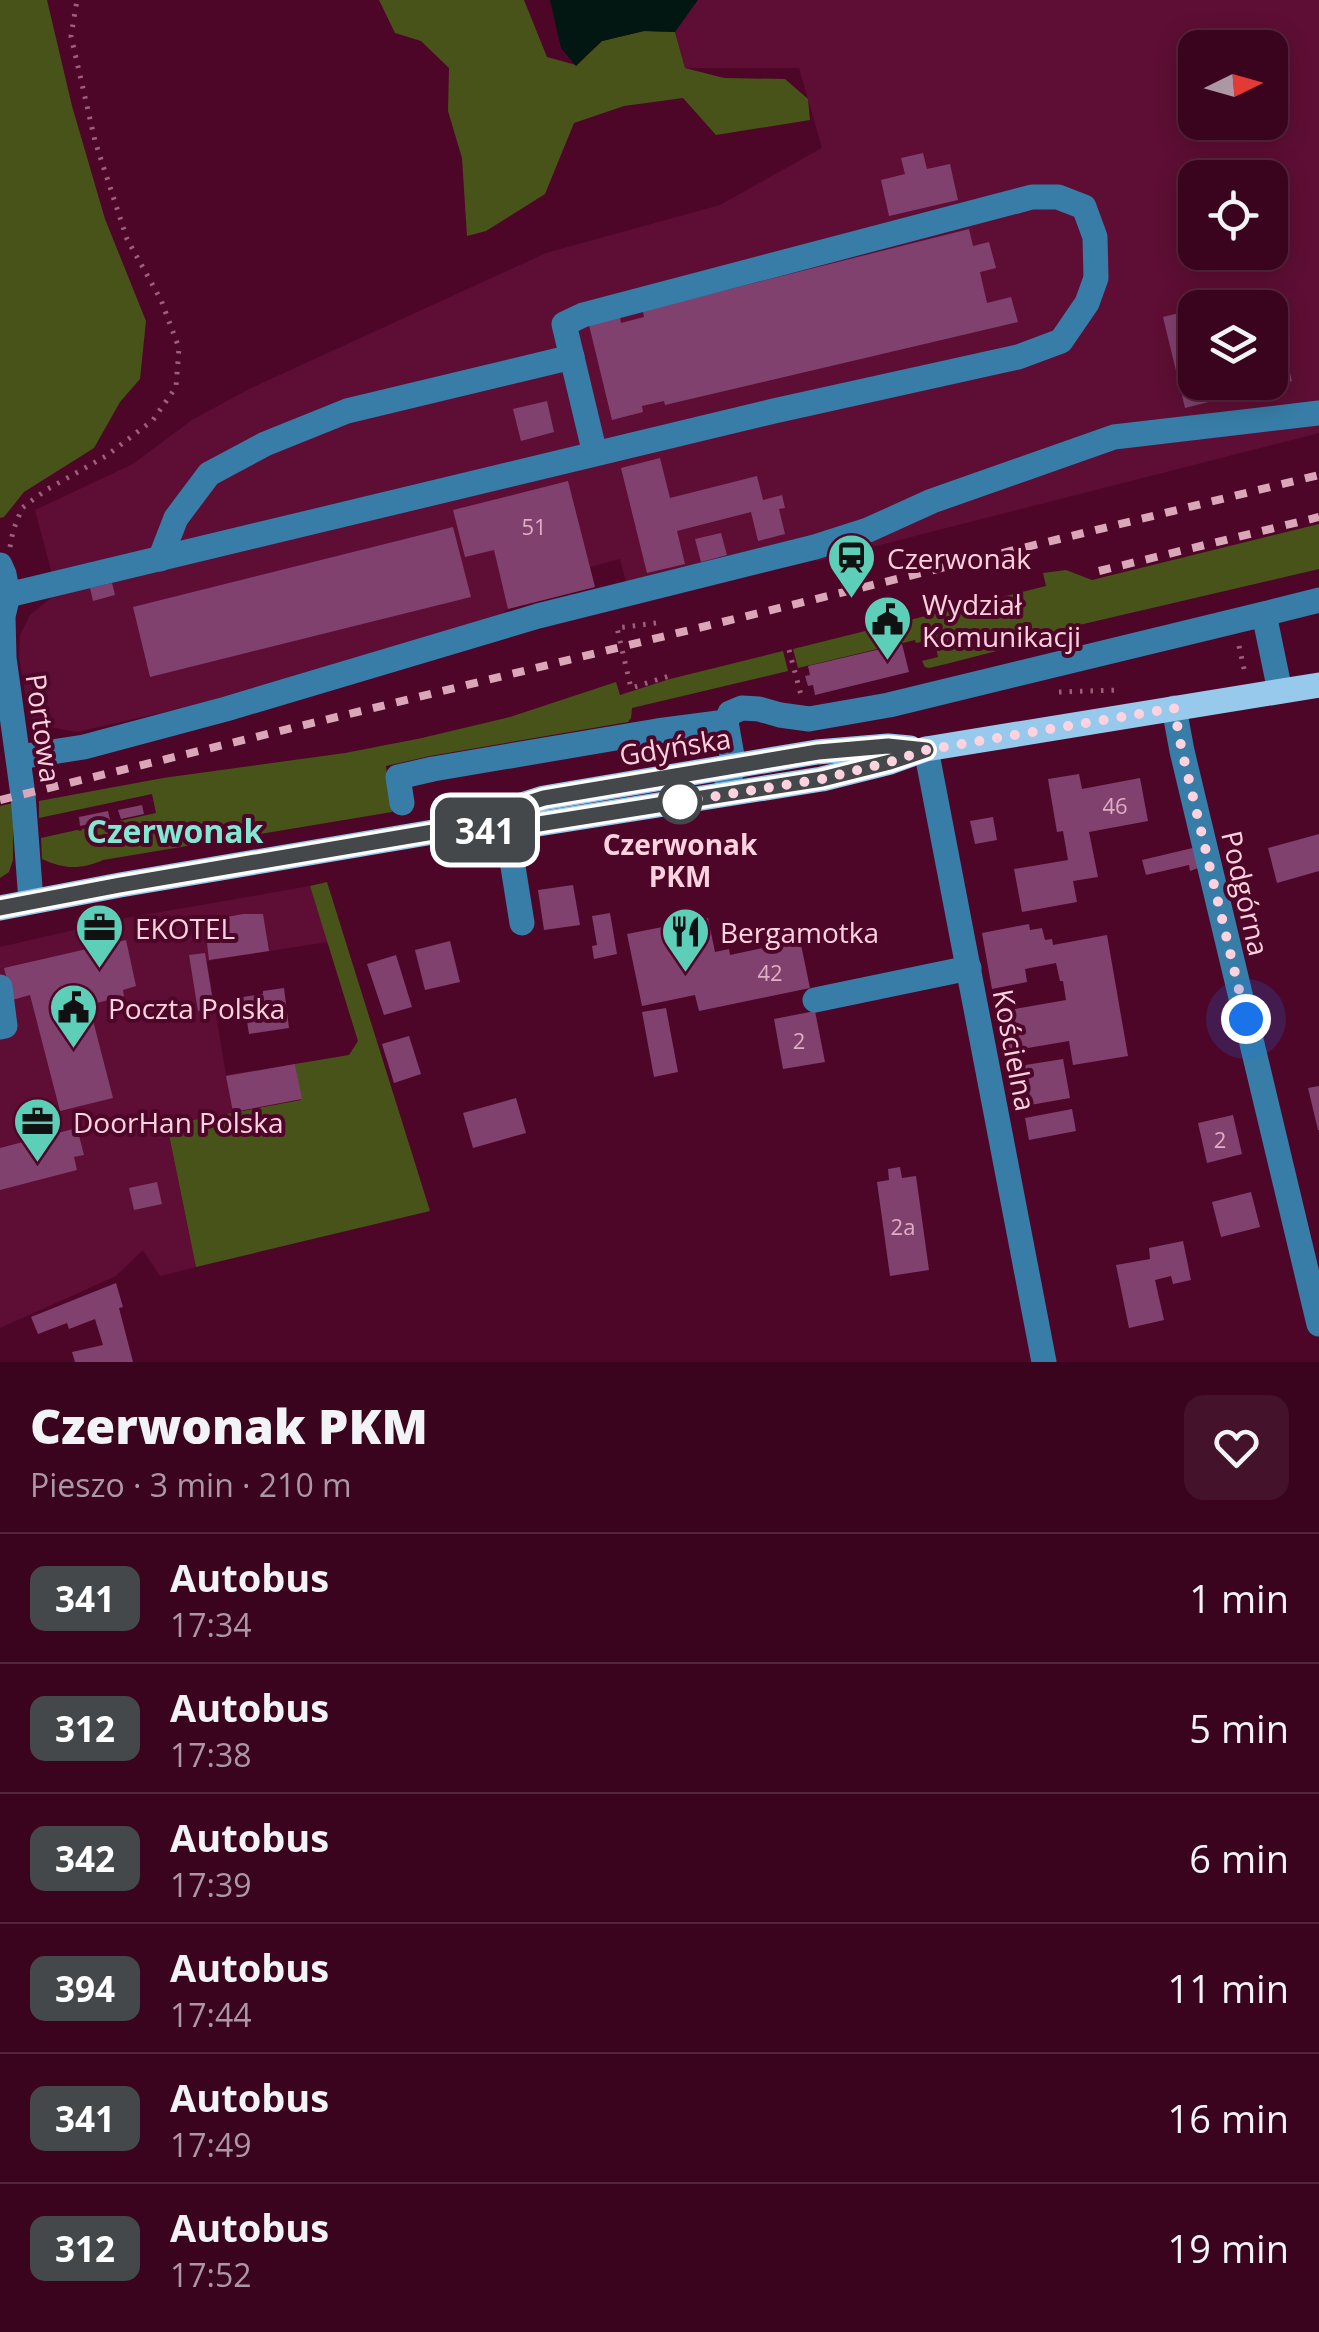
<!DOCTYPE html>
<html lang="pl">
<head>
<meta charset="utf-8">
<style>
	:root { --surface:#3a041e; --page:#45122b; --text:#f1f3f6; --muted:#ab98a4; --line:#54253c }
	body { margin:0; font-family:"Open Sans",sans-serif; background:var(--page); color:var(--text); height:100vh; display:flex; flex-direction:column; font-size:38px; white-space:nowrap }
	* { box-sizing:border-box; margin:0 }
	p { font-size:32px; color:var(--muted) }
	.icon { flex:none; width:55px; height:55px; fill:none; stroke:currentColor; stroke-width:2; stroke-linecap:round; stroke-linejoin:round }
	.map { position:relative; height:1362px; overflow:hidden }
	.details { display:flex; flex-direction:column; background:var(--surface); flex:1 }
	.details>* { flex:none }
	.badge { padding:0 20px; border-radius:15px; font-size:35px; line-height:65px }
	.needle { width:65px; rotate:85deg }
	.controls { position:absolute; left:1178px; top:30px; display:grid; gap:20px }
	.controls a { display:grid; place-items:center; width:110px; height:110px; border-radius:20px; background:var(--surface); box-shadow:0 5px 25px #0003,0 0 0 2px var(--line); font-size:50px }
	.you { position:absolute; width:50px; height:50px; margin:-25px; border:8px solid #fff; border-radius:50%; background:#1a73e8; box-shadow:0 0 0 15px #1a73e833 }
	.map>.badge { position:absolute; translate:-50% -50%; box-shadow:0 0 0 5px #fff }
	.round { display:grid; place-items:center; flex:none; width:105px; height:105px; border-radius:20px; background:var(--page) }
	.summary { display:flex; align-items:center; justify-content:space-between; height:170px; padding:0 30px }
	h1 { font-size:48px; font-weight:800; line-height:75px }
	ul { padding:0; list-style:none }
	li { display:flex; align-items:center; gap:30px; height:130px; padding:0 30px; border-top:2px solid var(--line) }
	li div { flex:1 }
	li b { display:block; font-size:38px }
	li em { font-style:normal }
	li .badge { min-width:110px; font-weight:700; text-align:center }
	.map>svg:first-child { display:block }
</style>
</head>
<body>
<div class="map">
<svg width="1319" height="1362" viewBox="0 0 1319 1362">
	<rect width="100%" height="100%" fill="#4e0628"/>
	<g fill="#5e0e34" fill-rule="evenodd">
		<path d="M667 0H1319V433L817 561 815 556 631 600 620 559 590 567 595 587 508 609 490 621 191 706 77 732 34 724 27 703 19 658 20 635 30 615 57 593 35 510 133 464 192 420 251 388 546 253 720 205 822 148 799 68H685ZM1195 48H1270V122H1195ZM1195 178H1270V252H1195ZM1195 308H1270V382H1195Z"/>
		<polygon points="310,886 328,942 207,961 226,1075 295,1064 302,1099 167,1126 196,1267 160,1276 143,1250 116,1276 0,1328 0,947 126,918"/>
	</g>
	<g fill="#485319">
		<polygon points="0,0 47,0 72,106 105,219 146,321 140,379 120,402 94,448 24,492 4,517 0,518"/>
		<polygon points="379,0 524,0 547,57 576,65 602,41 644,31 675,32 685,68 724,78 785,79 808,99 810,120 716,135 683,98 624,106 574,123 545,194 486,231 467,236 462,158 448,111 449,68 421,41 395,33"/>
		<polygon points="1319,524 1319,569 1062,629 1062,634 950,663 929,668 925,667 922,661 938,657 934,639 916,643 915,640 798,668 793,649 1046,586 1043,573 1066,570 1092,580"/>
		<path d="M783 651 788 671 632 708 631 718 628 722 430 756 386 766 392 812 103 860C81 870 63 869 42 859L41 838 77 830 81 831 82 829 156 813 152 794 39 818V801L163 778 345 753 422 738 510 717 616 682 620 695 670 679Z"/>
		<polygon points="13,803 13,860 9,872 0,878 0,806"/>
		<polygon points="327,882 430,1211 196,1267 167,1125 301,1100 295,1064 349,1055 358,1041 310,886"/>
	</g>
	<polygon fill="#021712" points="550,0 698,0 675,32 644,31 602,41 576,66 561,48"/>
	<g fill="#80416f">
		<polygon points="923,153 927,169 950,164 958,200 889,216 881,180 905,174 901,158"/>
		<polygon points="969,229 973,246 989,242 996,268 980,272 987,303 1011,297 1018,322 665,405 664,401 642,406 643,412 612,420 589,325 620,317 621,323 644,317 643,311"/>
		<polygon points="1269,291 1292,381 1185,408 1163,317 1195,309 1195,382 1270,382 1270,308 1208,306"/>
		<polygon points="547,401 554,432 521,441 513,409"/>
		<polygon points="660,458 670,498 757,476 763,500 782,495 785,508 779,509 785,534 758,541 751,512 677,531 685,564 647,573 621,468"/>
		<polygon points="568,481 595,587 508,609 494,550 465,557 453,510"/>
		<polygon points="453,527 471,597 150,677 133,607"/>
		<polygon points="721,533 727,555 701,562 695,539"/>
		<polygon points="112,583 115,595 93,601 90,588"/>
		<polygon points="902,644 909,672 815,695 813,685 808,686 805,676 810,675 808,666"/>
		<polygon points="1079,774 1082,789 1140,778 1148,821 1089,832 1098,877 1073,881 1077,902 1022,912 1014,869 1068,860 1063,831 1057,832 1048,779"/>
		<polygon points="142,805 144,814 121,819 118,810"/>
		<polygon points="108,811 110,820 80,826 79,817"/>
		<polygon points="993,817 997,840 975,844 970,821"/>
		<polygon points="1319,834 1319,871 1277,883 1268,848"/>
		<polygon points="1197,847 1201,867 1190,871 1189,865 1146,875 1142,860"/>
		<polygon points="573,885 580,925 544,930 538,890"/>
		<polygon points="610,913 617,954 594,959 592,946 597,945 592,916"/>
		<polygon points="243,914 263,914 269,951 209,960 207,943 220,934 227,917"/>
		<polygon points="708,918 715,952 729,949 730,955 800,940 810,988 699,1011 695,995 642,1006 627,934"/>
		<polygon points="1029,924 1030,930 1042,928 1045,940 1052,939 1053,945 1107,935 1128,1056 1073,1065 1069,1041 1005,1052 998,1012 1066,1000 1063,981 1060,981 1056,963 1025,969 1027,982 992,989 982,933"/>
		<polygon points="126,940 136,986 123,990 124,996 89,1005 113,1098 60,1111 30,995 12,1000 4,968"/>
		<polygon points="450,941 460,982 425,990 415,950"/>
		<polygon points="205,953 214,1008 198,1011 189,955"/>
		<polygon points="396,955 412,1007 384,1015 367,964"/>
		<polygon points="284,988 289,1028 249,1034 243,997 263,994 263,991"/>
		<polygon points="666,1008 678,1072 654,1077 642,1012"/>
		<polygon points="815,1011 825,1062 783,1069 774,1019"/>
		<polygon points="409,1036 421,1074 394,1083 382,1044"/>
		<polygon points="1063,1059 1070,1098 1013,1108 1006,1068"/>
		<polygon points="295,1064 302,1099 233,1112 226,1076"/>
		<polygon points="1319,1086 1319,1130 1318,1130 1308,1088"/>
		<polygon points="516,1098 526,1133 473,1148 463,1113"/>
		<polygon points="1072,1109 1076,1131 1029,1140 1025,1118"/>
		<polygon points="1233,1115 1242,1154 1207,1163 1198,1123"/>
		<polygon points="77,1128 84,1155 74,1157 77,1170 0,1190 0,1148"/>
		<polygon points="900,1167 902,1178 916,1176 929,1270 890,1276 877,1182 889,1180 888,1169"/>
		<polygon points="157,1182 162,1204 134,1210 129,1188"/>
		<polygon points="1251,1192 1260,1227 1221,1237 1212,1202"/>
		<polygon points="1183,1241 1191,1280 1173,1284 1171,1276 1155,1280 1164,1320 1129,1328 1116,1265 1150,1259 1149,1248"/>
		<polygon points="116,1283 123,1307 119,1308 133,1362 75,1362 72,1352 103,1345 95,1319 69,1329 67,1323 38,1334 31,1317"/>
	</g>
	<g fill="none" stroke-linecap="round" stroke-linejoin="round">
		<g stroke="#9c6079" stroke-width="5" stroke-dasharray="2.5 8" stroke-linecap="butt">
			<polyline points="10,547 13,531 22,508 46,490 106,456 153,420 176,387 179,348 161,300 127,239 95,141 71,36 77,0"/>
			<polyline points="656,623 617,628 631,688 669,676"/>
			<polyline points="1239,646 1245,673"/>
			<polyline points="789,650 801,695"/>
			<polyline points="1059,692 1118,690"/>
		</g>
		<g stroke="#377da7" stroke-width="25">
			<polyline points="160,559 176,518 209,474 265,444 347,411 572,357"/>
			<polyline points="0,565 4,574 8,595 3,616 4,658 23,795 31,901"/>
			<polyline points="8,595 774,411 1018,357 1061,341 1087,303 1096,278 1095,237 1084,207 1058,197 1032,197 583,315 564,324 595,454"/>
			<polyline points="1264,614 1319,600"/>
			<polyline points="1174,708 1182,751 1319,1324"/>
			<polyline points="926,749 1044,1362"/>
			<polyline points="19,757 84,747 226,709 538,616 815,547 868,530 932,501 1114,437 1319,413"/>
			<polyline points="727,783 734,767 726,722 730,713 742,708 759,709 780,715 809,719 889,705 1264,614 1280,691"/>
			<polyline points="402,803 398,777 433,769 657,731 726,722"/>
			<polyline points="502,811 507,829 522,923"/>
			<polyline points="0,987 5,1026 0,1027"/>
			<polyline points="815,1000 969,968"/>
		</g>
		<g stroke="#96c9ec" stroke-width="25">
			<polyline points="468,822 544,798 817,752 888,746 910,748"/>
			<polyline points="0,908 120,885 439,831 507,829 822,779 890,762 926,749 1319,685"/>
		</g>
		<g stroke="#d9a7b8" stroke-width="8" stroke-dasharray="12 12" stroke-linecap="butt">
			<polyline points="1099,571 1319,517"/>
			<polyline points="0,800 1319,475"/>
		</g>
	</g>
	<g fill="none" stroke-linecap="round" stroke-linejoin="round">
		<defs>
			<polyline id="line" points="0,908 120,885 439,831 507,829 822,779 890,762 926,750 888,746 818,752 544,798 471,821"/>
		</defs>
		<use href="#line" stroke="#fff" stroke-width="22"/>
		<use href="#line" stroke="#45484a" stroke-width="15"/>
		<polyline stroke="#ffd2df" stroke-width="10" stroke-dasharray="0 18" points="680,802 822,779 890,762 926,750 1174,708 1182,751 1246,1019"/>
	</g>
	<defs>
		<symbol id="station-pin" viewBox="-11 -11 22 30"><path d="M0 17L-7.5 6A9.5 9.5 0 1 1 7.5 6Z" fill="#5dceb8" stroke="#4e0628"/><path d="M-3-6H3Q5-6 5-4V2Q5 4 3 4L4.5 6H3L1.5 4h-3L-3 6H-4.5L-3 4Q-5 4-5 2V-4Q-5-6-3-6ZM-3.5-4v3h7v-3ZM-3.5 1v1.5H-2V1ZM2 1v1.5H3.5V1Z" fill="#111"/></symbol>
		<symbol id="civic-pin" viewBox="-11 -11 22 30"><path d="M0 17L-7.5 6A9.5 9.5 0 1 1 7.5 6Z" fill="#5dceb8" stroke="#4e0628"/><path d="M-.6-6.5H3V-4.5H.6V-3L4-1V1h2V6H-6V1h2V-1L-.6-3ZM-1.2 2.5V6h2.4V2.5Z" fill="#111"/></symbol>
		<symbol id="office-pin" viewBox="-11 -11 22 30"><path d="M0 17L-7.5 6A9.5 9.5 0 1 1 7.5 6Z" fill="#5dceb8" stroke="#4e0628"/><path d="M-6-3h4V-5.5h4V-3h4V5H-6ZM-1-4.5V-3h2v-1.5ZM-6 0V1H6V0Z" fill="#111"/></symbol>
		<symbol id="restaurant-pin" viewBox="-11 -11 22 30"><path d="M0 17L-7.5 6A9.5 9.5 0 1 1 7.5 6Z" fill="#5dceb8" stroke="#4e0628"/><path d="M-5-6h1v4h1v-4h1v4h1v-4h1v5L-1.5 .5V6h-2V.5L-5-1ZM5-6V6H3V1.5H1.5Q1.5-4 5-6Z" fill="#111"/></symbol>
	</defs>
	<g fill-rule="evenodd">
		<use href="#station-pin" x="824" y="530" width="55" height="75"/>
		<use href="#civic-pin" x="860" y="592" width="55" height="75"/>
		<use href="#office-pin" x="72" y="900" width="55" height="75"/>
		<use href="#restaurant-pin" x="658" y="904" width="55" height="75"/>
		<use href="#civic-pin" x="46" y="980" width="55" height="75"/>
		<use href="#office-pin" x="10" y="1094" width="55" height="75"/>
	</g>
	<circle fill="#fff" stroke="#45484a" stroke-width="5" cx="680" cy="802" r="20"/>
	<g text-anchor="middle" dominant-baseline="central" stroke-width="8" stroke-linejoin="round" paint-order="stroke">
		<g font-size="22" fill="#dfaec3">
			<text x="534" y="526">51</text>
			<text x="1115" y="805">46</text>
			<text x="770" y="972">42</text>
			<text x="799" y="1040">2</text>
			<text x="1220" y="1139">2</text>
			<text x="903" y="1226">2a</text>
		</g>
		<g font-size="28" fill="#ffd2df" stroke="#4e0628" text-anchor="start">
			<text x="887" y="558">Czerwonak</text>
			<text x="922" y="604">Wydział<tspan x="922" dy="32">Komunikacji</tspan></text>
			<text x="135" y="928">EKOTEL</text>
			<text x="720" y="932">Bergamotka</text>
			<text x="108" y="1008">Poczta Polska</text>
			<text x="73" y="1122">DoorHan Polska</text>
		</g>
		<g font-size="28" fill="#ffd2df" stroke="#4e0628">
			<text transform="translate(44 728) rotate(82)">Portowa</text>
			<text transform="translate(675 746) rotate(-9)">Gdyńska</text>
			<text transform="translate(1246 893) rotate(77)">Podgórna</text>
			<text transform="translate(1015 1050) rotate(79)">Kościelna</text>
		</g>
		<g font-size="28" font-weight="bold" fill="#ffd2df" stroke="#4e0628">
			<text x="680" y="844">Czerwonak<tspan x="680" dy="32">PKM</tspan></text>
		</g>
		<g font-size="32" font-weight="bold" fill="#83e8d3" stroke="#4e0628">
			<text x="175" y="830">Czerwonak</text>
		</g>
	</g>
</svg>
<div class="controls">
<a><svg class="needle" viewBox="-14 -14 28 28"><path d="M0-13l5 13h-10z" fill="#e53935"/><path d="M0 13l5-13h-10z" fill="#ab98a4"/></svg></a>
<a><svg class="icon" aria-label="locate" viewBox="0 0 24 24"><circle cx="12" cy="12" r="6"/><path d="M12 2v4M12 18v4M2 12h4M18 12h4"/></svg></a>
<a><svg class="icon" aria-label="layers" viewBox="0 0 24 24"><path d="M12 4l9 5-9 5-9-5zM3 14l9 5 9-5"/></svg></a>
</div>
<div class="you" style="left:1246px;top:1019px"></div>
<b class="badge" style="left:485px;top:830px;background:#45484a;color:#fff">341</b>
</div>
<section class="details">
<div class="summary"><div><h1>Czerwonak PKM</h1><p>Pieszo · 3 min · 210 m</p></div><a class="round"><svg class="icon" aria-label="heart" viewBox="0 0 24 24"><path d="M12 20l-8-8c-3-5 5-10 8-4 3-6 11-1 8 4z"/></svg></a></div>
<ul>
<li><span class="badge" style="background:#45484a;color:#fff">341</span><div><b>Autobus</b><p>17:34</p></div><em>1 min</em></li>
<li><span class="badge" style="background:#45484a;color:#fff">312</span><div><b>Autobus</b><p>17:38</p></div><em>5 min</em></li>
<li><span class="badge" style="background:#45484a;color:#fff">342</span><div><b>Autobus</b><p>17:39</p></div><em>6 min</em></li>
<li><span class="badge" style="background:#45484a;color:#fff">394</span><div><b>Autobus</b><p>17:44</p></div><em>11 min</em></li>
<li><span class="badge" style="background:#45484a;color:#fff">341</span><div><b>Autobus</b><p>17:49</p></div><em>16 min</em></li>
<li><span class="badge" style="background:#45484a;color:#fff">312</span><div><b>Autobus</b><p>17:52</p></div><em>19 min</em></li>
</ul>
</section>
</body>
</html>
